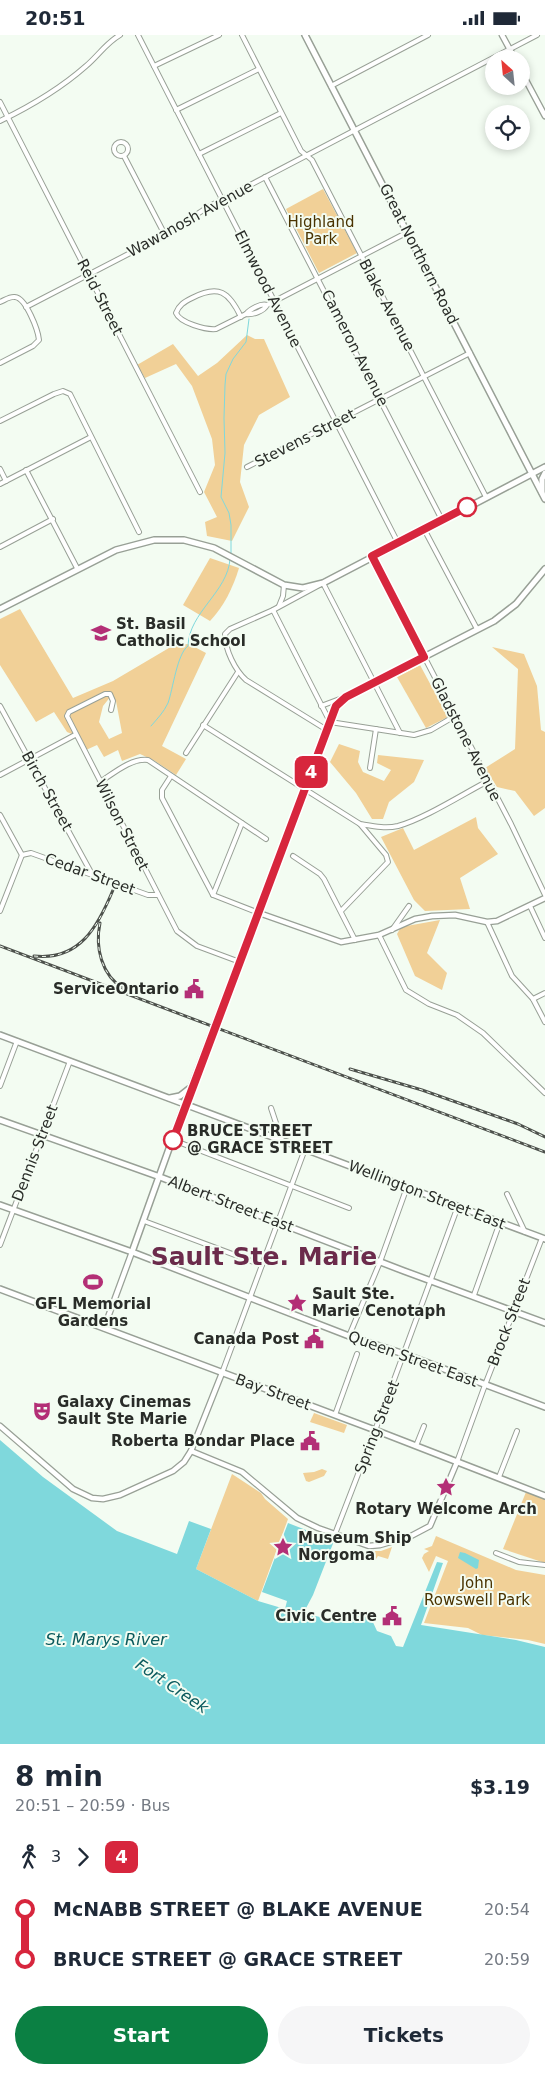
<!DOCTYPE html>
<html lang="en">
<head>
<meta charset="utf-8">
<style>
	:root { --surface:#fff; --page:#f6f6f7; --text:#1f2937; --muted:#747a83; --accent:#0b8043 }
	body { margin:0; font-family:"DejaVu Sans",sans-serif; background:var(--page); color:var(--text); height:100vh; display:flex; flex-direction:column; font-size:19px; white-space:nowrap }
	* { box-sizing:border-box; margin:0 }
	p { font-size:16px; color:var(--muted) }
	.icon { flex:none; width:28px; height:28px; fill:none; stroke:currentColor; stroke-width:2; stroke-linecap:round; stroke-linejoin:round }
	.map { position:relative; height:1709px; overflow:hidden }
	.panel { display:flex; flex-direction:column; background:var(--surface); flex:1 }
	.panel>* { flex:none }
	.badge { padding:0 10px; border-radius:8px; font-size:18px; line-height:32px }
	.needle { width:32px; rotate:333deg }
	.fabs { position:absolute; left:485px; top:15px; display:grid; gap:10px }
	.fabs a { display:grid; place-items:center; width:45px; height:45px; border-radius:50%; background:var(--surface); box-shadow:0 2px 8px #0003; font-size:25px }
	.map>.badge { position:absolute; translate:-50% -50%; box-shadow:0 0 0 2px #fff }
	.legs { display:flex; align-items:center; gap:8px; height:55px; padding:0 15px; font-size:16px }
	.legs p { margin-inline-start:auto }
	.summary { display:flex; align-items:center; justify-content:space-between; height:85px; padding:0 15px }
	h1 { font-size:28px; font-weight:700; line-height:38px }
	.action { display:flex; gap:10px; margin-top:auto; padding:10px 15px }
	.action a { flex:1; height:58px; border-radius:30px; background:var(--accent); color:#fff; font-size:20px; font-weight:700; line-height:58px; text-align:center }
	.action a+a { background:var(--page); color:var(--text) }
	ul { padding:0 15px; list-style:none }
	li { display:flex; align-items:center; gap:18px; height:50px; font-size:19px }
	li i { display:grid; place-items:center; width:8px; height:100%; margin:0 6px; background:currentColor }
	li i::after { content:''; width:12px; height:12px; margin:-6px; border:4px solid; border-radius:50%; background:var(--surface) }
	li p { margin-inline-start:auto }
	li:first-child i { background:linear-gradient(#0000 50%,currentColor 0) }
	li:last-child i { background:linear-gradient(currentColor 50%,#0000 0) }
	.status { display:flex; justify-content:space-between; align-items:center; height:35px; padding:0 25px; background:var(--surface); direction:ltr }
	.status svg { height:14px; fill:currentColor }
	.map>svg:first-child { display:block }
</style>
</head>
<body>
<div class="status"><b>20:51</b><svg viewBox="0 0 49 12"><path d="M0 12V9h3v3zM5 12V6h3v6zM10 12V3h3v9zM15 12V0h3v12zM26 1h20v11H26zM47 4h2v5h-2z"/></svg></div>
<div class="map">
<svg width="545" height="1709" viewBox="0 0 545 1709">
	<rect width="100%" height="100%" fill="#f3fcf2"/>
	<g fill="#f1d097" fill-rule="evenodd">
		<polygon points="323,154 357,218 319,238 286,174"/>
		<polygon points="247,300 255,304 264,304 290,362 259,380 244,410 240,447 249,472 232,506 207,501 205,487 217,482 204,457 215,430 212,404 192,351 176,329 145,343 137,330 173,309 198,341 217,328"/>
		<path d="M210 523 239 533C233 553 224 571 210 586L183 570Z"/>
		<path d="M20 574 73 663 113 646 174 610 189 609 206 618 162 711 186 724 176 740 155 726 140 719 122 726 118 715 104 722 97 710 86 715 79 702 67 697 54 677 36 687 0 630V584ZM111 661 116 666 122 698 109 704 99 687 103 671Z"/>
		<polygon points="492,612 524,619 537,651 541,695 545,697 545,773 534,781 515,756 497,752 485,733 515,714 518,634"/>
		<polygon points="420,630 448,682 426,693 397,642"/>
		<polygon points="339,709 360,716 358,727 363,737 384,746 391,735 377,728 378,720 424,725 414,747 389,767 383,784 372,784 356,758 330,727"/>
		<polygon points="476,782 478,793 498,819 460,843 470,874 425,876 414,865 381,802 403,793 414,815"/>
		<polygon points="440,885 427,918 447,938 442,955 415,941 397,899 401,892"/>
		<polygon points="314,1378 347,1390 344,1398 310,1387"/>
		<polygon points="322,1434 327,1436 324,1441 309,1447 306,1446 303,1438 314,1437"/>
		<polygon points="232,1439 261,1458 265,1464 288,1484 258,1566 196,1534"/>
		<polygon points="526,1457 545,1464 545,1528 503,1514"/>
		<polygon points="436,1501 516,1535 545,1540 545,1609 528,1605 482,1600 468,1593 424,1588 448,1526 436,1521 429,1537 422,1523 424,1519 429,1516 424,1514 432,1511"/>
		<polygon points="392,1512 388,1524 378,1521 376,1524 364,1520 366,1516 381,1516"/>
	</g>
	<g fill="#7fd8dc">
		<polygon points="0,1405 43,1442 117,1496 177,1519 189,1486 211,1494 196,1534 258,1566 285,1574 287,1566 262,1557 288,1488 306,1495 307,1498 316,1501 319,1500 334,1506 313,1560 304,1577 305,1583 311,1580 329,1584 361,1581 371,1583 377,1596 391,1601 396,1611 403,1612 437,1527 443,1528 421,1590 516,1605 545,1612 545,1709 0,1709"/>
		<polygon points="460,1517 465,1518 479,1525 478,1533 476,1534 458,1523"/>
	</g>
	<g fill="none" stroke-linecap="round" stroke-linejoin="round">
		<g stroke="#7fd8dc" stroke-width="1">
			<polyline points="231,520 231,490 229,478 221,462 225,418 224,383 225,350 226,339 233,324 246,307 249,284"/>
			<path d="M151 691C157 684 164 677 168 668 173 654 177 619 188 611 189 577 228 557 230 524"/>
		</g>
		<defs>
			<g id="minor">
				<polyline points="138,0 398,508"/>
				<polyline points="242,0 301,116 312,125 486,462"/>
				<polyline points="154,31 219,0"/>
				<polyline points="331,51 428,0"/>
				<polyline points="0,67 200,457"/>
				<polyline points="176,75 259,34"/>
				<path d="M0 86C31 71 60 54 86 31 98 21 106 8 120 0"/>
				<circle cx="121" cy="114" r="7"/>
				<polyline points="199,119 281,78"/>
				<polyline points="124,121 165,200"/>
				<polyline points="265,142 442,485"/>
				<path d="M0 267C5 265 10 261 15 262 26 263 38 295 39 305L33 311 0 328"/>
				<path d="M267 270C264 276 253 280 246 279 250 274 261 268 267 270L408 197"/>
				<polyline points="26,272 165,200 208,172 537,0"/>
				<path d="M241 282C229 257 219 249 192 263 184 267 179 270 176 278 180 288 206 295 216 294L246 279"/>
				<polyline points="0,386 54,359 63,356 70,359 139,497"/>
				<polyline points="247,432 470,318"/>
				<polyline points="0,434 6,446"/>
				<polyline points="26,435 77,533"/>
				<polyline points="0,449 91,402"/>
				<polyline points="424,494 477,594"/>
				<polyline points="0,512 53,484"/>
				<polyline points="372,521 511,789 545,860"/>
				<polyline points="279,571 283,561 284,550"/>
				<polyline points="273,575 330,687 414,700 431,695 455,681"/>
				<polyline points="0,671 93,841"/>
				<polyline points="321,671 345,662"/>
				<polyline points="111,675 113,666 110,659 105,659 69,677 67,681 177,896 197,911 240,927"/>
				<path d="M203 690 360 789C372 791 385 794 398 791 424 784 463 759 488 746"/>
				<path d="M327 695 246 645C235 635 225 615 225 599L230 594 273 575 323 548 400 698"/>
				<polyline points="186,718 238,637"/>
				<polyline points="370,733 376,694"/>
				<polyline points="0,740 75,700"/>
				<polyline points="171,741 162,755 162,763 213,860 259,878"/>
				<path d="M100 747C114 738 131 723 148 725L266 804"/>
				<polyline points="0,780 22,820"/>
				<polyline points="22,820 31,818 148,860 158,860"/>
				<polyline points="293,821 320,839 324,844 355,905"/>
				<polyline points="213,860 242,788"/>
				<polyline points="530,871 545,903"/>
				<polyline points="0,876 22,820"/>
				<polyline points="341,876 388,827 386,820 360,789"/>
				<polyline points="487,887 512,941 533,964 545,987"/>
				<polyline points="392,895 409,871"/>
				<polyline points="379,900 406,955 429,969 457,980 483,998 545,1058"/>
				<polyline points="533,964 545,958"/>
				<polyline points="0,1051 17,1006"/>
				<polyline points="271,1073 282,1106"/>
				<polyline points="173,1105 349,1173"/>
				<polyline points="507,1159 525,1197"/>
				<polyline points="144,1186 262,1230"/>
				<polyline points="0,1210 70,1026"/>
				<polyline points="474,1260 500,1187"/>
				<polyline points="349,1301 380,1227 407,1152"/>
				<polyline points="222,1338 305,1114"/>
				<polyline points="335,1380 357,1319"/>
				<polyline points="416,1411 424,1391"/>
				<polyline points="457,1427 485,1350 542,1203"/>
				<polyline points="499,1442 517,1396"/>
				<polyline points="335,1499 384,1372 458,1171"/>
				<polyline points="496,1518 519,1527 545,1530"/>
			</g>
			<g id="tertiary">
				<polyline points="502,0 515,24"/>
				<polyline points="521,36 545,81"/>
				<polyline points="259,878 341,907 379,900 415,884 432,881 455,880 487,887 497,886 545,863"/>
				<polyline points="104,1293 132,1217"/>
				<polyline points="0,1391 73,1454 92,1463 103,1464 120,1460 173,1436 184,1427 191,1416 222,1338"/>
				<polyline points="191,1416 242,1437 297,1483 318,1493 369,1511 380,1510 411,1501 430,1491 457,1427"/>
			</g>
			<g id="secondary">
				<polyline points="305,0 545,464"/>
				<polyline points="542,457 542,444 545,438"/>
				<polyline points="0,574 116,515 154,505 184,505 214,513 284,550 303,553 323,548 545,432"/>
				<polyline points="0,1000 545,1204"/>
				<polyline points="170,1063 180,1061 189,1054"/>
				<polyline points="0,1085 160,1142 404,1236 545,1288"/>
				<polyline points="0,1170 132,1217 349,1301 404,1319 545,1372"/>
				<polyline points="132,1217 185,1069 336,671 346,662 494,586 516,569 545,534"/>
				<polyline points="0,1254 375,1395 545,1461"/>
			</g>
		</defs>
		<use href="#minor" stroke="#98a096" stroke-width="6"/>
		<use href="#tertiary" stroke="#98a096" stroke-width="7"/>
		<use href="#secondary" stroke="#98a096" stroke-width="8"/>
		<use href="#minor" stroke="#fff" stroke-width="4"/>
		<use href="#tertiary" stroke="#fff" stroke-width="4.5"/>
		<use href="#secondary" stroke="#fff" stroke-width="5"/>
		<defs>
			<g id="rail">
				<path d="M100 888C95 912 101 940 124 954"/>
				<polyline points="0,911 545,1117"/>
				<path d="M34 921C80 926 98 891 113 855"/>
				<polyline points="350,1034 422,1055 518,1089 545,1102"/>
			</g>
		</defs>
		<use href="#rail" stroke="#4d514c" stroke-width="3"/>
		<use href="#rail" stroke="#f3fcf2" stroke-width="1" stroke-dasharray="4" stroke-linecap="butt"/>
	</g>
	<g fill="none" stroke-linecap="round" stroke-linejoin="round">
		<defs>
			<polyline id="line-1" points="173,1105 336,671 346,662 424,622 372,521 467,472"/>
		</defs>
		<use href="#line-1" stroke="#fff" stroke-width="11"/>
		<use href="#line-1" stroke="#d7263d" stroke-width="8"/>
	</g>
	<defs>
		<symbol id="school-bare" viewBox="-9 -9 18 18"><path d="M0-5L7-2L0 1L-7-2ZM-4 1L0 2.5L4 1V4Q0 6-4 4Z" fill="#b32f76" stroke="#f3fcf2" stroke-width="2.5" paint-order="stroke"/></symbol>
		<symbol id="civic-bare" viewBox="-9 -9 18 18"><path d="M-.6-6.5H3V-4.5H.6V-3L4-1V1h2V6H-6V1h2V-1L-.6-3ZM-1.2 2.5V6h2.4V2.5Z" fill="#b32f76" stroke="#f3fcf2" stroke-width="2.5" paint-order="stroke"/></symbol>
		<symbol id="stadium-bare" viewBox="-9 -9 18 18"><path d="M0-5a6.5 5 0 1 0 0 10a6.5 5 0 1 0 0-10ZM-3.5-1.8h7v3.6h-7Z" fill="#b32f76" stroke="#f3fcf2" stroke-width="2.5" paint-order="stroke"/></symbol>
		<symbol id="sight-bare" viewBox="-9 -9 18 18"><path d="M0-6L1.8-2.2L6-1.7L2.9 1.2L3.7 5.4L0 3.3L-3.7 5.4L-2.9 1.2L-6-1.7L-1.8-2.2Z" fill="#b32f76" stroke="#f3fcf2" stroke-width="2.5" paint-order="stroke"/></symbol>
		<symbol id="theatre-bare" viewBox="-9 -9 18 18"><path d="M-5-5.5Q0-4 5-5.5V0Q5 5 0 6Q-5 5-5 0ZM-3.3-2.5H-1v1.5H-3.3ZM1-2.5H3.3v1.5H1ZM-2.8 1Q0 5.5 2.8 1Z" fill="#b32f76" stroke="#f3fcf2" stroke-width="2.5" paint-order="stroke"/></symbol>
	</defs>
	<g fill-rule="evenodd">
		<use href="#school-bare" x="87" y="584" width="28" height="28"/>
		<use href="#civic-bare" x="180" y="940" width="28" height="28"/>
		<use href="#stadium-bare" x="79" y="1233" width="28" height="28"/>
		<use href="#sight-bare" x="283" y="1254" width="28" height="28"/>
		<use href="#civic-bare" x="300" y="1290" width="28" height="28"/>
		<use href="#theatre-bare" x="28" y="1362" width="28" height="28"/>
		<use href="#civic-bare" x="296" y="1392" width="28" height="28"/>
		<use href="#sight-bare" x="432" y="1438" width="28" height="28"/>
		<use href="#sight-bare" x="269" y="1498" width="28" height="28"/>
		<use href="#civic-bare" x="378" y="1567" width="28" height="28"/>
	</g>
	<g fill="#fff" stroke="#d7263d" stroke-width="2.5">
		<circle cx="467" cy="472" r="9"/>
		<circle cx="173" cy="1105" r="9"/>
	</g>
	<g text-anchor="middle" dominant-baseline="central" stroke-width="4" stroke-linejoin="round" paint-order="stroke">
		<g font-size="15" fill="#292c28" stroke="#f3fcf2">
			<text transform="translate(190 184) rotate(-29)">Wawanosh Avenue</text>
			<text transform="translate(419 219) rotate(63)">Great Northern Road</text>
			<text transform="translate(268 254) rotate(63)">Elmwood Avenue</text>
			<text transform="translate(100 262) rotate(63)">Reid Street</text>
			<text transform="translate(387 270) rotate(62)">Blake Avenue</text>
			<text transform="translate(355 313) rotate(63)">Cameron Avenue</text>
			<text transform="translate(305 403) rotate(-27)">Stevens Street</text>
			<text transform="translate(466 704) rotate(63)">Gladstone Avenue</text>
			<text transform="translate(47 756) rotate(61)">Birch Street</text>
			<text transform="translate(122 790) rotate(63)">Wilson Street</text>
			<text transform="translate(90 839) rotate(20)">Cedar Street</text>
			<text transform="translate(35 1118) rotate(-69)">Dennis Street</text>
			<text transform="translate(427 1160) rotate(21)">Wellington Street East</text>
			<text transform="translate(231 1169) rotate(21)">Albert Street East</text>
			<text transform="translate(509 1287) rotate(-69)">Brock Street</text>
			<text transform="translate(413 1324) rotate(20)">Queen Street East</text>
			<text transform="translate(273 1357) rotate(20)">Bay Street</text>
			<text transform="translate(377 1392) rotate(-69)">Spring Street</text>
		</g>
		<g font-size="15" fill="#4a3301" stroke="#f3fcf2">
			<text x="321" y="187">Highland<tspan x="321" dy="17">Park</tspan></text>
			<text x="477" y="1548">John<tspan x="477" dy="17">Rowswell Park</tspan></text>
		</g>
		<g font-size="15" font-weight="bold" fill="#292c28" stroke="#f3fcf2" text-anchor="start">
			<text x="116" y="589">St. Basil<tspan x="116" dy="17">Catholic School</tspan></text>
			<text x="179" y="954" text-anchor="end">ServiceOntario</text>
			<text x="312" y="1259">Sault Ste.<tspan x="312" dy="17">Marie Cenotaph</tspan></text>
			<text x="93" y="1269" text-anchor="middle">GFL Memorial<tspan x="93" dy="17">Gardens</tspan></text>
			<text x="299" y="1304" text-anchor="end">Canada Post</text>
			<text x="57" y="1367">Galaxy Cinemas<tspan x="57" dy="17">Sault Ste Marie</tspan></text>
			<text x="295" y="1406" text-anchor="end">Roberta Bondar Place</text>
			<text x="446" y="1474" text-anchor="middle">Rotary Welcome Arch</text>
			<text x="298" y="1503">Museum Ship<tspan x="298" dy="17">Norgoma</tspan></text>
			<text x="377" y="1581" text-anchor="end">Civic Centre</text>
		</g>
		<g font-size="15" font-weight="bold" fill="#292c28" stroke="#f3fcf2" text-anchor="start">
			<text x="187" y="1096">BRUCE STREET<tspan x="187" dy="17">@ GRACE STREET</tspan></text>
		</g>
		<g font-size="16" font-style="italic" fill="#0a5a5d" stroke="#f3fcf2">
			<text x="106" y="1604">St. Marys River</text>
			<text transform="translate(172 1651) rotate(34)">Fort Creek</text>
		</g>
		<g font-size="25" font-weight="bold" fill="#6b2b4b" stroke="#f3fcf2">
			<text x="264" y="1221">Sault Ste. Marie</text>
		</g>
	</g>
</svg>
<div class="fabs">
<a><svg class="needle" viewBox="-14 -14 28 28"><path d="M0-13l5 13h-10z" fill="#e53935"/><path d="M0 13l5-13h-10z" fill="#747a83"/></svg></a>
<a><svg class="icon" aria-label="locate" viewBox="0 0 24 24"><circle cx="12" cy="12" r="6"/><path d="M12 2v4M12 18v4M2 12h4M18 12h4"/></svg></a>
</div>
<b class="badge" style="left:311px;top:737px;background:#d7263d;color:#fff">4</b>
</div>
<section class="panel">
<div class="summary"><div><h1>8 min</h1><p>20:51 – 20:59 · Bus</p></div><b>$3.19</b></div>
<div class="legs"><svg class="icon" aria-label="walk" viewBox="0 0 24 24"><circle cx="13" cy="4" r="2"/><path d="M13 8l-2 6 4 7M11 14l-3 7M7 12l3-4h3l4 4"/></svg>3<svg class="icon" aria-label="forward" viewBox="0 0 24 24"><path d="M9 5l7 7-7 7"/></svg><b class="badge" style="background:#d7263d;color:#fff">4</b></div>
<ul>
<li><i style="color:#d7263d"></i><b>McNABB STREET @ BLAKE AVENUE</b><p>20:54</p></li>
<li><i style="color:#d7263d"></i><b>BRUCE STREET @ GRACE STREET</b><p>20:59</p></li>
</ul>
<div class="action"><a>Start</a><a>Tickets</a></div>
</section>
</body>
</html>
